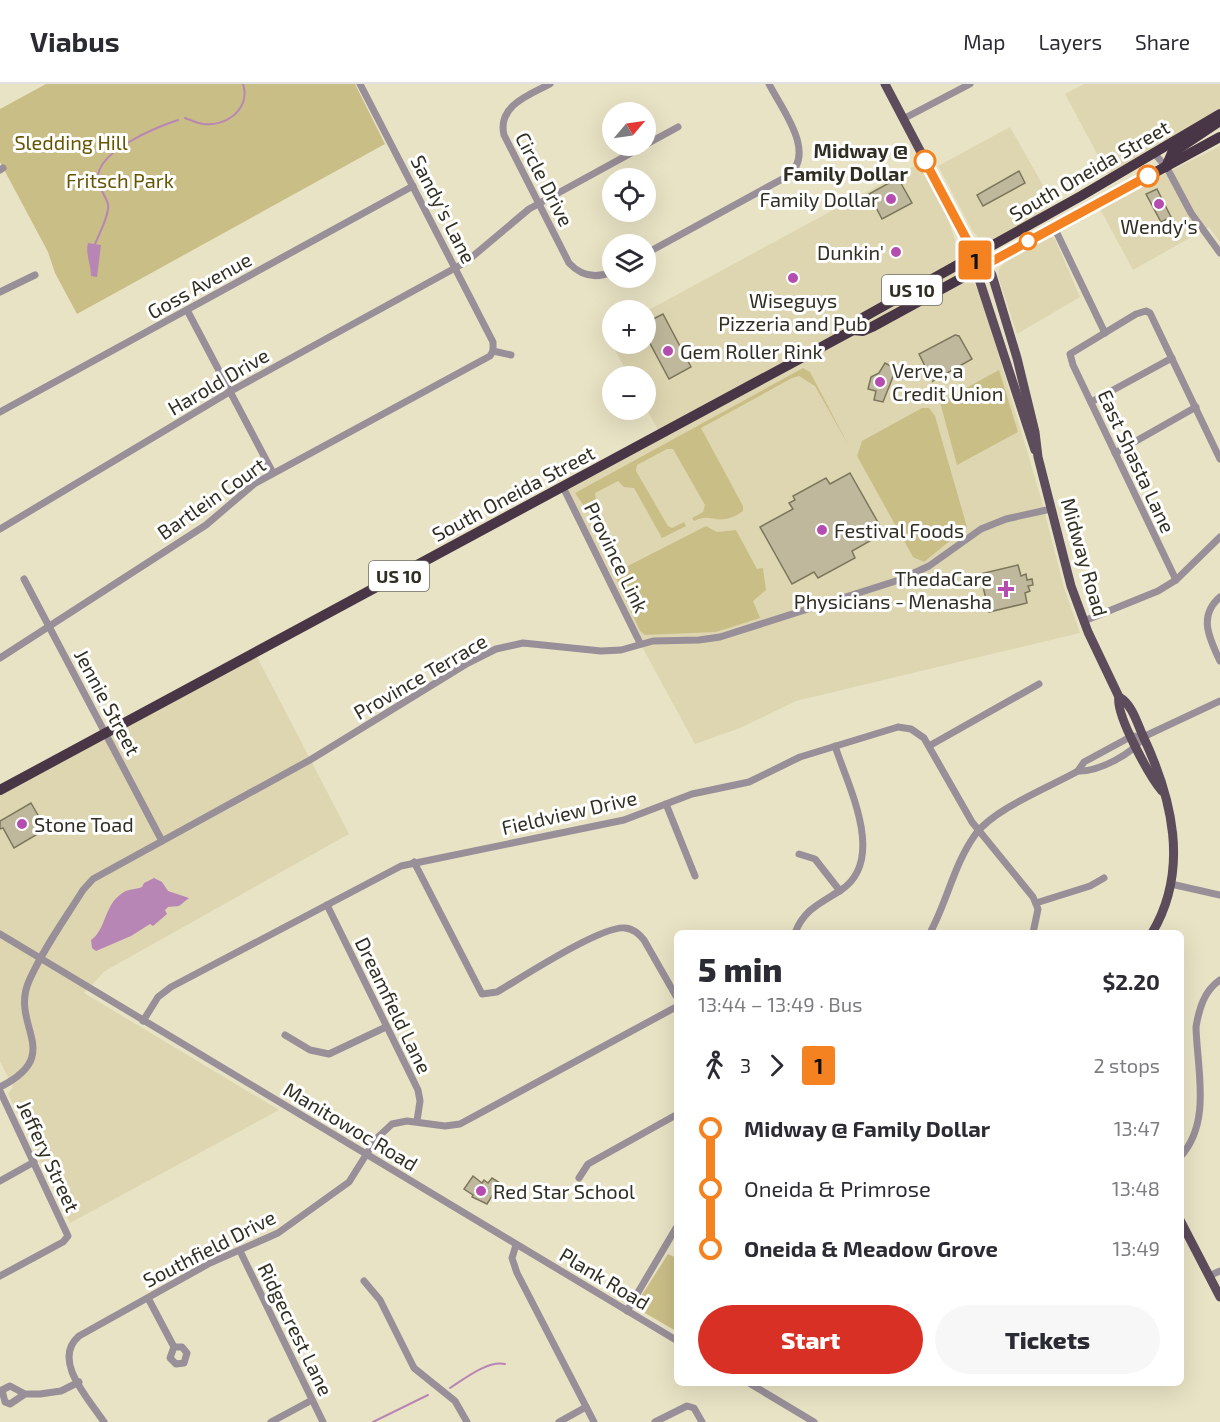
<!DOCTYPE html>
<html lang="en">
<head>
<meta charset="utf-8">
<style>
	:root { --surface:#fff; --page:#f7f7f7; --text:#2b2b33; --muted:#7c7c81; --line:#e1e1e2; --accent:#d93025 }
	body { margin:0; font-family:"Exo 2",sans-serif; background:var(--page); color:var(--text); height:100vh; display:flex; flex-direction:column; font-size:22px; white-space:nowrap }
	* { box-sizing:border-box; margin:0 }
	p { font-size:20px; color:var(--muted) }
	.icon { flex:none; width:33px; height:33px; fill:none; stroke:currentColor; stroke-width:2; stroke-linecap:round; stroke-linejoin:round }
	.map { position:relative; flex:1; overflow:hidden }
	.details { position:absolute; left:674px; top:846px; width:510px; height:456px; display:flex; flex-direction:column; background:var(--surface); border-radius:9px; box-shadow:0 6px 24px #0002 }
	.details>* { flex:none }
	.badge { padding:0 12px; border-radius:4px; font-size:21px; line-height:39px }
	.needle { width:39px; rotate:61deg }
	.controls { position:absolute; left:602px; top:18px; display:grid; gap:12px }
	.controls a { display:grid; place-items:center; width:54px; height:54px; border-radius:50%; background:var(--surface); box-shadow:0 6px 24px #0002; font-size:30px }
	.map>.badge { position:absolute; translate:-50% -50%; box-shadow:0 0 0 3px #fff }
	.legs { display:flex; align-items:center; gap:9px; height:66px; padding:0 24px; font-size:20px }
	.legs p { margin-inline-start:auto }
	.overview { display:flex; align-items:center; justify-content:space-between; height:102px; padding:0 24px }
	h1 { font-size:33px; font-weight:800; line-height:45px }
	.action { display:flex; gap:12px; margin-top:auto; padding:12px 24px }
	.action a { flex:1; height:69px; border-radius:36px; background:var(--accent); color:#fff; font-size:24px; font-weight:800; line-height:69px; text-align:center }
	.action a+a { background:var(--page); color:var(--text) }
	ul { padding:0 24px; list-style:none }
	li { display:flex; align-items:center; gap:21px; height:60px; font-size:22px }
	li i { display:grid; place-items:center; width:9px; height:100%; margin:0 8px; background:currentColor }
	li i::after { content:''; width:15px; height:15px; margin:-8px; border:4px solid; border-radius:50%; background:var(--surface) }
	li p { margin-inline-start:auto }
	li:first-child i { background:linear-gradient(#0000 50%,currentColor 0) }
	li:last-child i { background:linear-gradient(currentColor 50%,#0000 0) }
	header { display:flex; align-items:center; gap:36px; box-sizing:border-box; height:84px; padding:0 30px; background:var(--surface); border-bottom:2px solid var(--line) }
	header strong { font-size:28px }
	nav { display:flex; gap:33px; margin-inline-start:auto; font-size:21px }
	.map>svg:first-child { display:block }
</style>
</head>
<body>
<header>
<strong>Viabus</strong>
<nav><a>Map</a><a>Layers</a><a>Share</a></nav>
</header>
<div class="map">
<svg width="1220" height="1338" viewBox="0 0 1220 1338">
	<rect width="100%" height="100%" fill="#e9e3c5"/>
	<g fill="#ded6b1">
		<polygon points="1084,0 1220,0 1220,28 1198,37 1108,90 1065,10"/>
		<polygon points="1010,43 1053,119 1023,142 988,160 983,160 972,146 938,82"/>
		<polygon points="1220,62 1220,158 1209,143 1133,186 1099,123"/>
		<polygon points="920,79 932,86 956,159 983,219 1041,414 1064,504 1080,549 796,617 740,644 695,660 640,559 563,403 660,350 645,322 645,292 629,292 606,249 612,246 612,260 645,260 645,228"/>
		<polygon points="1047,151 1055,155 1080,213 1017,250 998,192 999,185 1009,173"/>
		<polygon points="255,569 349,750 105,887 84,909 279,1026 70,1139 8,1010 13,1003 0,977 0,706"/>
	</g>
	<g fill="#cabe87">
		<polygon points="46,0 355,0 385,60 77,230 55,189 48,168 0,78 0,25"/>
		<path d="M803 284 810 288 850 364 815 302 799 292 792 294 701 344 743 422V427C717 445 713 427 694 437L692 434 703 428 705 421 673 365H667L637 381 636 387 668 442 672 444 684 438 686 442 662 454 634 404 624 403 618 397 595 409 596 416 584 422 575 409Z"/>
		<polygon points="999,286 1018,348 957,381 940,318"/>
		<polygon points="922,324 929,324 935,332 967,443 924,478 913,473 857,372 862,357"/>
		<polygon points="706,442 717,448 736,446 757,485 763,484 766,506 753,517 760,534 716,548 645,551 640,547 615,492 620,486"/>
		<polygon points="668,1170 676,1174 676,1247 638,1225 638,1217"/>
	</g>
	<g fill="#b886b4">
		<path d="M88 159 101 161 97 193 91 192C91 181 85 169 88 159Z"/>
		<path d="M154 794 162 798 168 807 189 814 179 822 168 823 165 826 167 830 153 842 150 840 131 852 96 867 92 864 91 856C106 846 104 822 121 810 129 804 135 806 142 803L144 799Z"/>
	</g>
	<g fill="none" stroke-linecap="round" stroke-linejoin="round">
		<g stroke="#b886b4" stroke-width="2">
			<path d="M185 34C191 36 197 39 203 40 227 43 251 24 243 0"/>
			<path d="M95 160C99 150 110 130 108 120 105 111 99 104 98 94 97 67 157 43 178 36"/>
			<path d="M450 1304C464 1295 488 1276 505 1280"/>
			<polyline points="373,1338 428,1311"/>
		</g>
	</g>
	<g fill="#bfb89c" stroke="#7c765b" stroke-width="1.5">
		<polygon points="1019,87 1025,99 983,122 977,111"/>
		<polygon points="898,94 912,119 882,135 869,110"/>
		<polygon points="1157,105 1171,133 1161,138 1146,110"/>
		<polygon points="663,230 691,283 669,295 645,250 645,239"/>
		<polygon points="955,251 959,252 972,275 933,297 935,292 929,290 919,270"/>
		<polygon points="885,279 896,285 883,318 874,316 876,307 868,305 871,293 879,289"/>
		<polygon points="850,389 884,449 852,467 855,474 818,494 814,488 792,500 760,443 793,425 789,419 795,416 793,412 826,394 830,400"/>
		<polygon points="1018,481 1021,492 1026,490 1027,496 1032,495 1033,501 1028,502 1030,507 1025,509 1027,519 989,528 980,490"/>
		<polygon points="31,719 46,745 14,764 3,744 0,745 0,737"/>
		<polygon points="473,1092 482,1099 484,1096 488,1099 492,1094 500,1099 487,1120 472,1113 473,1111 464,1105"/>
	</g>
	<g fill="none" stroke-linecap="round" stroke-linejoin="round">
		<g stroke="#998f98" stroke-width="7">
			<polyline points="360,0 493,258 493,267"/>
			<path d="M550 0C529 11 497 22 504 51L569 179C581 192 595 195 612 188"/>
			<polyline points="903,35 970,0"/>
			<polyline points="645,61 678,43"/>
			<polyline points="1154,69 1167,84 1191,129 1220,169"/>
			<polyline points="0,86 3,84"/>
			<polyline points="1054,143 1105,249"/>
			<path d="M645 170 786 93C819 71 781 24 769 0"/>
			<polyline points="0,208 35,191"/>
			<polyline points="187,226 273,389"/>
			<polyline points="493,267 511,271"/>
			<polyline points="1091,318 1172,274"/>
			<polyline points="0,328 413,102"/>
			<polyline points="1115,369 1196,323"/>
			<polyline points="563,403 640,559"/>
			<polyline points="0,445 231,307 466,178 529,125 644,62"/>
			<polyline points="24,495 162,757"/>
			<polyline points="1176,496 1073,281 1070,270 1136,230 1146,227 1150,229 1220,375"/>
			<path d="M1220 513C1198 532 1209 554 1220 577"/>
			<polyline points="1084,537 1158,507 1176,496 1220,453"/>
			<polyline points="0,574 206,441 254,400 490,272 493,267"/>
			<polyline points="929,662 1039,600"/>
			<path d="M1078 687C1098 688 1133 670 1143 653"/>
			<polyline points="666,720 695,792"/>
			<polyline points="799,770 815,775 840,807"/>
			<path d="M414 778 482 910 497 908C521 894 602 841 625 844 634 845 639 850 644 856L676 912"/>
			<polyline points="1171,800 1220,811"/>
			<polyline points="1036,819 1090,802 1104,794"/>
			<polyline points="327,821 418,1006 420,1017 417,1037"/>
			<path d="M795 849C804 825 821 819 841 806 887 776 848 702 835 662"/>
			<path d="M930 849C947 818 954 780 975 751 993 725 1050 703 1078 687L1084 678 1132 652 1143 653 1220 617"/>
			<polyline points="0,850 676,1256"/>
			<polyline points="143,937 158,913 171,903 401,782 624,736 692,710 749,698 800,673 898,643 911,645 924,654 972,738 1033,813 1038,825 1033,849"/>
			<polyline points="285,951 310,966 329,970 386,943"/>
			<path d="M0 1003C66 970 9 942 29 897 43 865 65 835 83 806L93 795 310 676 468 579 496 565 523 559 601 567 621 566 653 557 699 556 720 553 899 496 929 482 981 445 1006 435 1051 425"/>
			<polyline points="0,1007 68,1152 63,1158 0,1192"/>
			<path d="M1180 1073C1212 1039 1197 985 1196 943 1199 925 1204 907 1220 896"/>
			<polyline points="579,1094 588,1080 676,1031"/>
			<polyline points="0,1097 34,1078"/>
			<polyline points="516,1161 512,1174 517,1189 594,1338"/>
			<polyline points="240,1167 323,1338"/>
			<polyline points="1209,1192 1220,1187"/>
			<polyline points="364,1197 380,1216 414,1284 455,1317 467,1338"/>
			<polyline points="148,1214 174,1263 170,1274 176,1280 184,1279 187,1269 182,1263 174,1263"/>
			<polyline points="627,1227 676,1144"/>
			<polyline points="749,1299 814,1338"/>
			<polyline points="25,1310 10,1320 5,1318 2,1306 10,1302 25,1310 40,1310 61,1307 79,1298"/>
			<path d="M104 1338C89 1315 51 1276 79 1252L210 1179 278 1149 349 1098 376 1055 392 1040 407 1037 445 1042 460 1040 676 923"/>
			<polyline points="271,1338 312,1316"/>
			<polyline points="559,1338 586,1323"/>
			<polyline points="655,1338 687,1322 694,1324 702,1338"/>
		</g>
		<g stroke="#5d4c5c" stroke-width="9">
			<path d="M885 0 975 171 986 180 992 191 1017 274 1035 348 1038 373 1071 502 1088 548 1119 613C1132 620 1137 639 1143 652 1172 714 1190 785 1152 849"/>
			<polyline points="975,171 978,192 1035,366"/>
			<path d="M1119 613C1115 630 1150 693 1162 707"/>
			<polyline points="1180,1136 1220,1213"/>
		</g>
		<g stroke="#483546" stroke-width="10">
			<polyline points="1166,83 1172,69 1220,37"/>
			<polyline points="853,246 863,247 872,243 1220,53"/>
			<polyline points="0,706 853,246 864,233 1081,112 1220,30"/>
		</g>
	</g>
	<g fill="none" stroke-linecap="round" stroke-linejoin="round">
		<defs>
			<polyline id="line-1" points="925,77 975,171 976,186 1148,92"/>
		</defs>
		<use href="#line-1" stroke="#fff" stroke-width="14"/>
		<use href="#line-1" stroke="#f58220" stroke-width="9"/>
	</g>
	<g fill="#fff" stroke="#f58220" stroke-width="3">
		<circle cx="925" cy="77" r="10"/>
		<circle cx="1148" cy="92" r="10"/>
		<circle cx="1028" cy="157" r="8"/>
	</g>
	<g fill="#b54db0" stroke="#fff" stroke-width="2">
		<circle cx="891" cy="115" r="6"/>
		<circle cx="1159" cy="120" r="6"/>
		<circle cx="896" cy="168" r="6"/>
		<circle cx="793" cy="194" r="6"/>
		<circle cx="668" cy="267" r="6"/>
		<circle cx="880" cy="298" r="6"/>
		<circle cx="822" cy="446" r="6"/>
		<path d="M1003 496h6v6h6v6h-6v6h-6v-6h-6v-6h6z"/>
		<circle cx="22" cy="740" r="6"/>
		<circle cx="481" cy="1107" r="6"/>
	</g>
	<g text-anchor="middle" dominant-baseline="central" stroke-width="6" stroke-linejoin="round" paint-order="stroke">
		<g fill="#fff" stroke="#6f6d65" stroke-width="1.5">
			<rect x="882" y="191" width="60" height="30" rx="4.5"/>
			<rect x="369" y="477" width="60" height="30" rx="4.5"/>
		</g>
		<g font-size="18" font-weight="bold" fill="#312f23">
			<text x="912" y="206">US 10</text>
			<text x="399" y="492">US 10</text>
		</g>
		<g font-size="20" fill="#655500" stroke="#fff">
			<text x="71" y="58">Sledding Hill</text>
			<text x="120" y="96">Fritsch Park</text>
		</g>
		<g font-size="20" font-weight="bold" fill="#312f23" stroke="#fff" text-anchor="end">
			<text x="908" y="66">Midway @<tspan x="908" dy="23">Family Dollar</tspan></text>
		</g>
		<g font-size="20" fill="#312f23" stroke="#fff">
			<text transform="translate(1089 86) rotate(-30)">South Oneida Street</text>
			<text transform="translate(545 95) rotate(63)">Circle Drive</text>
			<text transform="translate(444 125) rotate(63)">Sandy's Lane</text>
			<text transform="translate(199 201) rotate(-29)">Goss Avenue</text>
			<text transform="translate(218 297) rotate(-30)">Harold Drive</text>
			<text transform="translate(1137 377) rotate(65)">East Shasta Lane</text>
			<text transform="translate(513 409) rotate(-28)">South Oneida Street</text>
			<text transform="translate(211 414) rotate(-35)">Bartlein Court</text>
			<text transform="translate(617 473) rotate(64)">Province Link</text>
			<text transform="translate(1085 473) rotate(74)">Midway Road</text>
			<text transform="translate(420 592) rotate(-30)">Province Terrace</text>
			<text transform="translate(108 618) rotate(62)">Jennie Street</text>
			<text transform="translate(569 728) rotate(-13)">Fieldview Drive</text>
			<text transform="translate(394 921) rotate(64)">Dreamfield Lane</text>
			<text transform="translate(351 1042) rotate(31)">Manitowoc Road</text>
			<text transform="translate(49 1072) rotate(65)">Jeffery Street</text>
			<text transform="translate(209 1164) rotate(-27)">Southfield Drive</text>
			<text transform="translate(605 1194) rotate(31)">Plank Road</text>
			<text transform="translate(296 1245) rotate(64)">Ridgecrest Lane</text>
		</g>
		<g font-size="20" fill="#312f23" stroke="#fff" text-anchor="start">
			<text x="879" y="115" text-anchor="end">Family Dollar</text>
			<text x="1159" y="142" text-anchor="middle">Wendy's</text>
			<text x="884" y="168" text-anchor="end">Dunkin'</text>
			<text x="793" y="216" text-anchor="middle">Wiseguys<tspan x="793" dy="23">Pizzeria and Pub</tspan></text>
			<text x="680" y="267">Gem Roller Rink</text>
			<text x="892" y="286">Verve, a<tspan x="892" dy="23">Credit Union</tspan></text>
			<text x="834" y="446">Festival Foods</text>
			<text x="992" y="494" text-anchor="end">ThedaCare<tspan x="992" dy="23">Physicians - Menasha</tspan></text>
			<text x="34" y="740">Stone Toad</text>
			<text x="493" y="1107">Red Star School</text>
		</g>
	</g>
</svg>
<div class="controls">
<a><svg class="needle" viewBox="-14 -14 28 28"><path d="M0-13l5 13h-10z" fill="#e53935"/><path d="M0 13l5-13h-10z" fill="#7c7c81"/></svg></a>
<a><svg class="icon" aria-label="locate" viewBox="0 0 24 24"><circle cx="12" cy="12" r="6"/><path d="M12 2v4M12 18v4M2 12h4M18 12h4"/></svg></a>
<a><svg class="icon" aria-label="layers" viewBox="0 0 24 24"><path d="M12 4l9 5-9 5-9-5zM3 14l9 5 9-5"/></svg></a>
<a>+</a>
<a>−</a>
</div>
<b class="badge" style="left:975px;top:176px;background:#f58220;color:#111">1</b>
<section class="details">
<div class="overview"><div><h1>5 min</h1><p>13:44 – 13:49 · Bus</p></div><b>$2.20</b></div>
<div class="legs"><svg class="icon" aria-label="walk" viewBox="0 0 24 24"><circle cx="13" cy="4" r="2"/><path d="M13 8l-2 6 4 7M11 14l-3 7M7 12l3-4h3l4 4"/></svg>3<svg class="icon" aria-label="forward" viewBox="0 0 24 24"><path d="M9 5l7 7-7 7"/></svg><b class="badge" style="background:#f58220;color:#111">1</b><p>2 stops</p></div>
<ul>
<li><i style="color:#f58220"></i><b>Midway @ Family Dollar</b><p>13:47</p></li>
<li><i style="color:#f58220"></i><span>Oneida &amp; Primrose</span><p>13:48</p></li>
<li><i style="color:#f58220"></i><b>Oneida &amp; Meadow Grove</b><p>13:49</p></li>
</ul>
<div class="action"><a>Start</a><a>Tickets</a></div>
</section>
</div>
</body>
</html>
